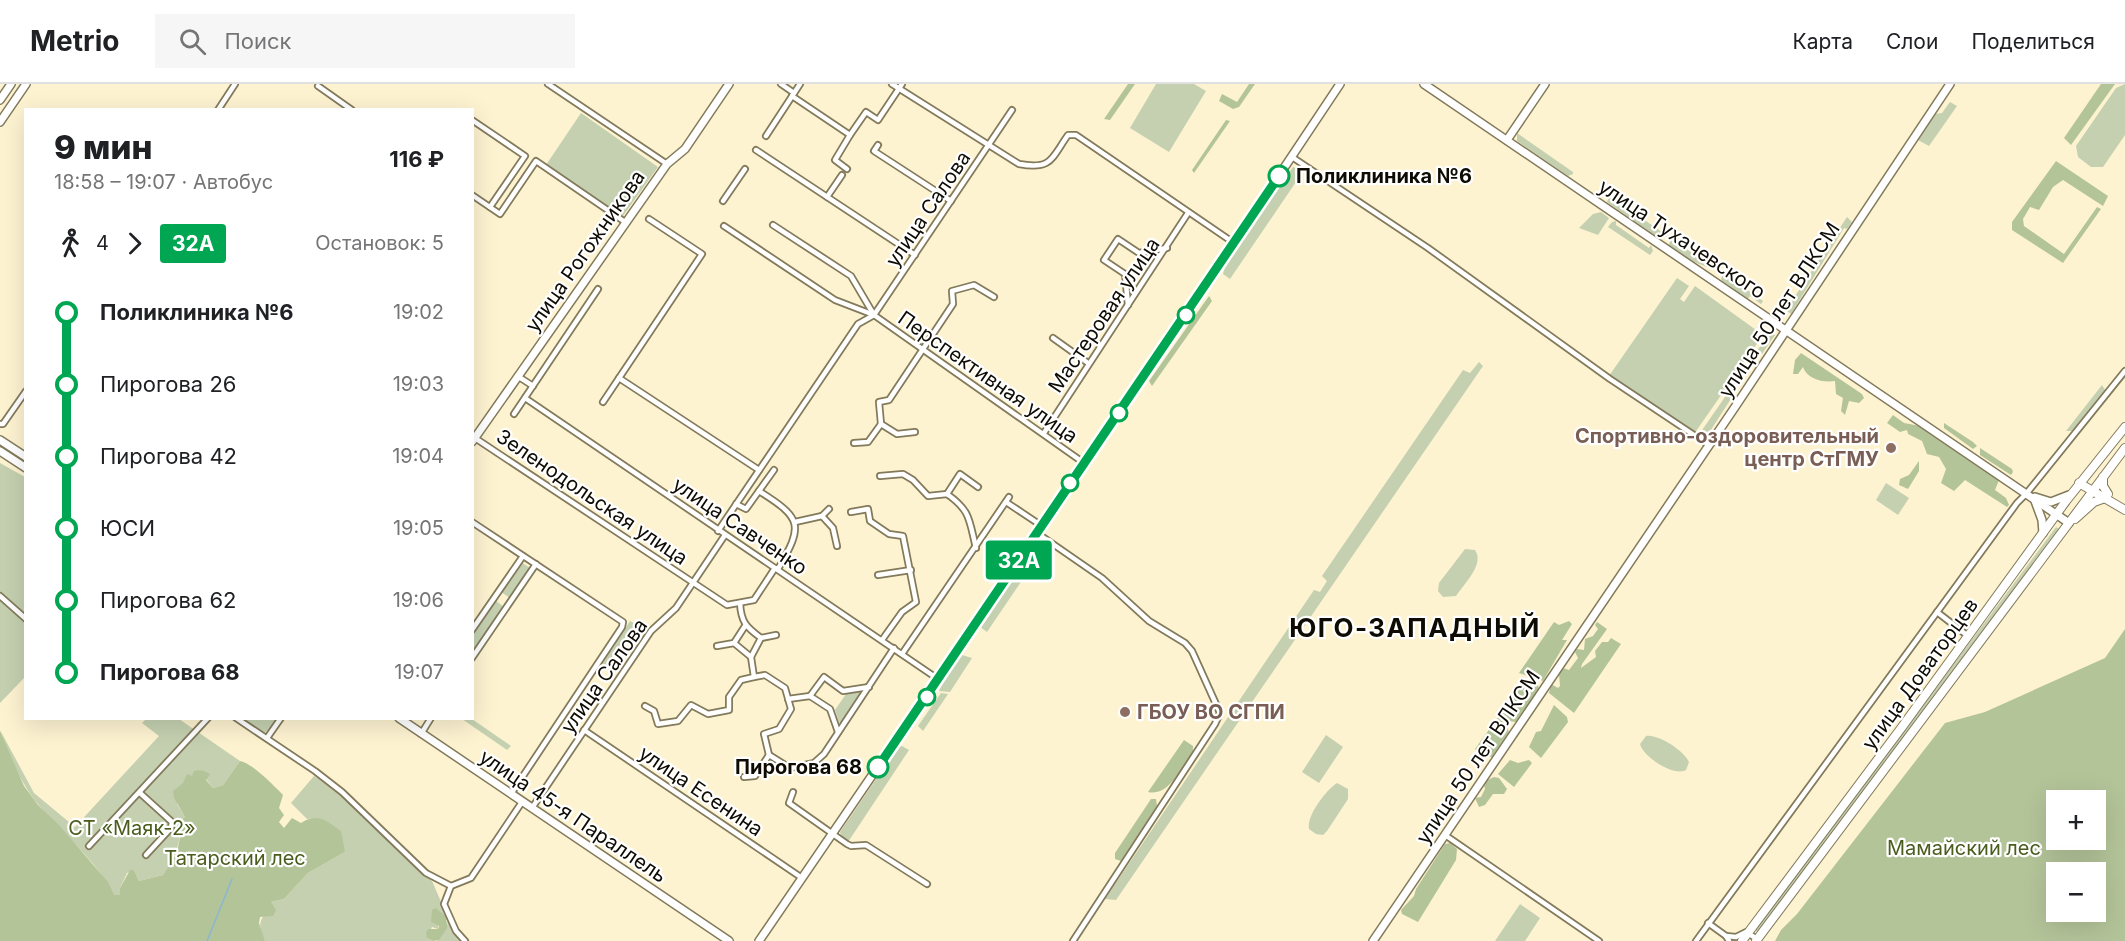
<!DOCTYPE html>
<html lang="ru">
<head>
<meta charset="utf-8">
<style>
	:root { --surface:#fff; --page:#f6f6f6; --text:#202124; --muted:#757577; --line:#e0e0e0 }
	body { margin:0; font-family:Inter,sans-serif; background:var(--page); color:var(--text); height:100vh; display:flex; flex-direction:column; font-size:22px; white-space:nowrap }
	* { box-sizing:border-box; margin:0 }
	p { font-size:20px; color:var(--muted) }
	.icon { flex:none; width:33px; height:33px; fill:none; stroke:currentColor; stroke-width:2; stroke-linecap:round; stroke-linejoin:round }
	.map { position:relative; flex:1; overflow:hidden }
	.details { position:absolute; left:24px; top:24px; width:450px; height:612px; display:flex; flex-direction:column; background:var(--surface); border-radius:0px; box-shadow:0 6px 24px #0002 }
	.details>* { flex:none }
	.badge { padding:0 12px; border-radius:4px; font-size:21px; line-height:39px }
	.controls { position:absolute; left:2046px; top:706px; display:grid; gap:12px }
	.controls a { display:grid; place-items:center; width:60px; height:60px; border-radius:0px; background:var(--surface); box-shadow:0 6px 24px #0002; font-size:30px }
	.map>.badge { position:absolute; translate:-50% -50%; box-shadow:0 0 0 3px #fff }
	.legs { display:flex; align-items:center; gap:9px; height:66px; padding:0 30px; font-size:20px }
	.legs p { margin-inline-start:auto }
	.summary { display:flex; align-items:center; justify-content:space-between; height:102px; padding:0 30px }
	h1 { font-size:33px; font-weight:800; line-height:45px }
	ul { padding:0 30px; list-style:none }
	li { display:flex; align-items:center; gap:21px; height:72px; font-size:22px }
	li i { display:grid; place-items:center; width:9px; height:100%; margin:0 8px; background:currentColor }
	li i::after { content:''; width:15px; height:15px; margin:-8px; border:4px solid; border-radius:50%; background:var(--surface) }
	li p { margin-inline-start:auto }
	li:first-child i { background:linear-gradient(#0000 50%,currentColor 0) }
	li:last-child i { background:linear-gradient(currentColor 50%,#0000 0) }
	header { display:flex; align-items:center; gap:36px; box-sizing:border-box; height:84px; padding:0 30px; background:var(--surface); border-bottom:2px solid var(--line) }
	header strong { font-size:28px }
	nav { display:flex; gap:33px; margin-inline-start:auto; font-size:21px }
	.search { width:420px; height:54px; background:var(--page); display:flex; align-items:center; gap:15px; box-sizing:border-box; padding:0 21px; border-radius:0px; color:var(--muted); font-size:22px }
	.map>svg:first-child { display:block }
</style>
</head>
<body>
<header>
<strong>Metrio</strong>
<div class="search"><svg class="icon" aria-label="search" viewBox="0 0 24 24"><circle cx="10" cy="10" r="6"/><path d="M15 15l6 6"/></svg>Поиск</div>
<nav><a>Карта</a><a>Слои</a><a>Поделиться</a></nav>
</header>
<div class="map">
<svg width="2125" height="857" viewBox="0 0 2125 857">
	<rect width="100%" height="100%" fill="#fdf3d1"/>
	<g fill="#c4d0b0">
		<polygon points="1156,0 1194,0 1206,7 1169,68 1130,44"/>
		<polygon points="2125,0 2125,51 2103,83 2091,83 2078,73 2076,62 2116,4"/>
		<polygon points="1950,18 1957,22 1929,62 1916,55 1934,30 1942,29"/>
		<polygon points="581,29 658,83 623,132 546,81"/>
		<polygon points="1517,49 1573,88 1573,90 1568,92 1517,57"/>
		<polygon points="1293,83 1301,86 1300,92 1230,195 1223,190 1225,183"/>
		<polygon points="1609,112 1668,152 1660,155 1607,118"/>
		<polygon points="1601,128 1609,134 1598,151 1579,144 1593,130"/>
		<polygon points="1847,133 1852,138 1847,145 1844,144 1791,230 1786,226"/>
		<polygon points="1616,137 1616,141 1649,164 1651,161 1653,167 1650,171 1608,143 1612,138"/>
		<polygon points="1671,154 1705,178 1707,183 1694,178 1669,161"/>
		<polygon points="1723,189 1763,217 1761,220 1750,212 1748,215 1721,196"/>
		<polygon points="1677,194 1689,202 1680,215 1684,218 1695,202 1763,251 1694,350 1609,292"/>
		<polygon points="1770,248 1775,251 1762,270 1758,269 1734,305 1736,307 1707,352 1698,352"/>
		<polygon points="1479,278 1483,282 1116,816 1105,815 1314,506 1320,508 1327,497 1322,492 1463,286 1470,289"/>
		<polygon points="2102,301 2105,306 2101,312 2072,347 2066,347"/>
		<polygon points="0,379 25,393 25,532 0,509"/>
		<polygon points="1886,399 1909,414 1898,431 1876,416"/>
		<polygon points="2056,443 2059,445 1758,848 1755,846"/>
		<polygon points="1038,456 1046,461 987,548 979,542"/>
		<path d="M1465 465 1475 466C1485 480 1464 500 1456 512L1443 513 1438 507 1439 499Z"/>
		<polygon points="521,478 530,484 510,514 501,508"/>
		<polygon points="0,516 26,539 25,593 0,619"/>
		<polygon points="495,516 504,523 473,570 473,549"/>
		<polygon points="630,537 643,544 637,553 629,548 600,590 597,588"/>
		<polygon points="962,571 972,574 950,608 939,607 944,595"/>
		<polygon points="860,607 861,610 841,639 839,638 835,626 846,610"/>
		<polygon points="941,609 948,610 923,647 918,642"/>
		<path d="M146 635H179L240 677 223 701 213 704 206 695 192 693 183 699 177 720 185 733 180 736C182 759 175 772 163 791L139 797 134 786 127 789 120 804V811H113C101 780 59 747 37 719 22 701 7 668 0 646L34 709 75 743 159 652 142 639Z"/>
		<polygon points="241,635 278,635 265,649"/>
		<polygon points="462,635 472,635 511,662 507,666"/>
		<polygon points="1326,651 1343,663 1319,699 1302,688"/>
		<path d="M1646 652C1658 650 1683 666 1689 678L1686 686C1674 693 1643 673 1640 660Z"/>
		<polygon points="902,662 909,666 848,758 842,755 840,748 898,663"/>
		<path d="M314 692 341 710 432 797 455 850 461 857H437L448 843 447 836 438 840V845L432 843 427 854 433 857H265C257 840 259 835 272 823L271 818 284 815 308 789 345 768C334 751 329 731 307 735L291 719Z"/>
		<path d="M1337 699 1348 705V715L1327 747 1323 751 1316 750 1309 745C1306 732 1326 706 1337 699Z"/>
		<polygon points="1520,820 1540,834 1525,857 1495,857"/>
	</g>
	<g fill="#b4c499" fill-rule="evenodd">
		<polygon points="1128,0 1135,0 1110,36 1104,35"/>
		<polygon points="1249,0 1255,0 1239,23 1233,25 1219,17 1222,10 1237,18"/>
		<polygon points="2101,0 2115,0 2071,61 2064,54"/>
		<polygon points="1226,36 1230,37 1194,89 1192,86"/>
		<polygon points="2056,77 2108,112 2103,122 2063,96 2053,103 2039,126 2030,123 2023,135 2024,142 2064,170 2097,123 2101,125 2063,179 2012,146 2012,138"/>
		<polygon points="1209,212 1212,217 1152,302 1149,297"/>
		<path d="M1801 269 1862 310 1864 314 1859 319 1849 317 1845 331 1841 327 1843 314 1836 310 1835 297C1823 299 1807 295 1803 283L1798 290H1793L1795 276Z"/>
		<polygon points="1893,331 1904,339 1920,342 1999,396 1995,406 2006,414 2009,421 2007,423 1965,396 1954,407 1941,399 1946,385 1939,373 1927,370 1922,357 1908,350 1907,346 1900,348 1887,339"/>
		<polygon points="1944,339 1973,358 1977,362 1973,365 1944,344"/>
		<polygon points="1980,364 2012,385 2013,388 2011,391 1980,371"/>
		<polygon points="1919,377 1919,387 1908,405 1899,401 1900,395 1909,391"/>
		<polygon points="1569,537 1572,540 1562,556 1567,556 1543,597 1519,589 1554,538 1559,541"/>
		<polygon points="1597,538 1607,545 1582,580 1581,584 1596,573 1595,567 1602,558 1608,558 1611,554 1621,560 1574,629 1549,609 1551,600 1558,604 1560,602 1559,591 1563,584 1569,586 1578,574 1575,568 1577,565 1584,566 1585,555 1593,552 1598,545 1595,541"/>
		<path d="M2125 545V857H1775L1781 846 1797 830 1945 639 1985 628 2105 574ZM2056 717H2096V756H2056ZM2056 789H2096V828H2056Z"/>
		<polygon points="1531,599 1538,601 1539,606 1516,638 1509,637 1506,641 1509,648 1492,673 1484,672 1475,665 1522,600"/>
		<polygon points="1554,621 1567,633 1568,638 1541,674 1529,663 1536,648 1541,647"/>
		<path d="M0 647 24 702 38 721 59 741 108 798 114 811H120V804L130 786H134L139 797 163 791 177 768 181 749 175 740 185 733 174 714 173 707 183 699 187 690 192 692 194 687C201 685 204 687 210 690L206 696 213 704 223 701 240 677C252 679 274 702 283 711L279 724 284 731 279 738 284 744 292 734 301 739C317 728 327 737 341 747L345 768 308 789 284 815 271 818 276 826 273 832 260 833 259 839 265 857H0Z"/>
		<path d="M1184 656 1193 662V667C1183 682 1169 713 1148 708Z"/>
		<polygon points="1510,676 1518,679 1529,676 1532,679 1514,703 1498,690"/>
		<polygon points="1494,693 1499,694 1507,705 1504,710 1493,710 1485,721 1479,723 1475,714 1481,713 1485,705 1483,698"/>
		<polygon points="1151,715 1156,715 1157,722 1121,777 1115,775 1115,769"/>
		<polygon points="1450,759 1457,765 1456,776 1418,838 1402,830 1401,826 1414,812 1416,805 1445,760"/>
		<polygon points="436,824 445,832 448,843 439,856 433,857 427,854 426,849 428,845 438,845 439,842 431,838 432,826"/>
	</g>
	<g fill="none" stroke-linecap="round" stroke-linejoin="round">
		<polyline stroke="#88b8d0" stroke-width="1.5" points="207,857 232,795"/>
		<defs>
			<g id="street">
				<polyline points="548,0 667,80"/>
				<polyline points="781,0 794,9"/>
				<path d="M892 0 1019 80C1052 86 1051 75 1068 51H1076L1234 159"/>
				<polyline points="318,2 352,26"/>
				<polyline points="792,12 850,51 835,76 847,85"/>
				<polyline points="218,26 235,0"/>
				<polyline points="472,36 525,72 490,123"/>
				<polyline points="850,51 866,28 878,36 902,0"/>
				<polyline points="766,52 800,0"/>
				<polyline points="878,61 874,67 951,117"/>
				<polyline points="756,66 915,171"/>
				<polyline points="1292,73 1428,164 1610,295 1709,361"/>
				<polyline points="472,111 500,130 536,77 625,138"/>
				<polyline points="827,113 842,91"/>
				<polyline points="723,117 745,85"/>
				<polyline points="773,141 851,192 874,231"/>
				<polyline points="724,142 835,216 874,231 1084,379"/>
				<polyline points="1128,221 1125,190 1104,176 1118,155 1139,169 1167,164"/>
				<polyline points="1053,254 1088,279"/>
				<polyline points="519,293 533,302"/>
				<polyline points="619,294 759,386"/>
				<polyline points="525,314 938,595"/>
				<polyline points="603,318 702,170 649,135"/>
				<polyline points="514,330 598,205"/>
				<polyline points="0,340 3,340 26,307"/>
				<polyline points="881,340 879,318 889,316 953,220 952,207 974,201 994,213"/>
				<polyline points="881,340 897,350 915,348"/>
				<polyline points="1044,349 1188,129"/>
				<polyline points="475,354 727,521 754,516 775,484"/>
				<polyline points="854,359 868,358 881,340"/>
				<path d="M880 392 903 390 913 396 928 412 947 410C971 427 969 436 976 464"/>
				<path d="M759 407C802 434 804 441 778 485"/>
				<polyline points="947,410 960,390 978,403"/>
				<polyline points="2026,410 2125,287"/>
				<polyline points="1006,418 1042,442"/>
				<polyline points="736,420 746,425 774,386"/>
				<polyline points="851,428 868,425 870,437 889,450 903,452 916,518 902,528 882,556"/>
				<polyline points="822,432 833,444 837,462"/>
				<polyline points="472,438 623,538 622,543 511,710"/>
				<polyline points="795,438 822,432 829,425"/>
				<polyline points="718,447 858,240 874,231 1012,26"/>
				<polyline points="1037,449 1102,494 1149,537 1185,559 1192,567 1220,629 1215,640 1073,857"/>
				<polyline points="878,491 911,486"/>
				<polyline points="0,512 26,535"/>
				<path d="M740 519C741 538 746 543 761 554L776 551"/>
				<polyline points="1937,528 1968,552"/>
				<polyline points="472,546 523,472"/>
				<polyline points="734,559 751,573"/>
				<polyline points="717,562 734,559 745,542"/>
				<polyline points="902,570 1009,413"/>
				<polyline points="472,574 536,480"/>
				<polyline points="810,612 824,593 843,607 869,603"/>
				<polyline points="788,615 810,612 830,625 838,648"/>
				<polyline points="645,622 654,627 658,640 678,637 691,621 708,630 729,626 729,613 741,596 754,593 751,573 761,554"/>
				<polyline points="236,634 315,687 342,708 426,789 451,802 471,794 522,718"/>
				<polyline points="584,646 802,794"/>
				<polyline points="421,650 431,634"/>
				<polyline points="267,654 281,634"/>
				<polyline points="769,671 790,684 814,679 824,670 894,564"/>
				<polyline points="744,693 755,692 769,671 764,650 779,645 791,625 785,604 765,591 754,593"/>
				<polyline points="793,708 789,719 847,760 851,762 866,761 927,800"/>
				<polyline points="140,709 172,738 171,744 146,771"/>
				<polyline points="532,724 651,547 676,524 725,451"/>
				<polyline points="1445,751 1599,857"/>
				<polyline points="89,762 208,634"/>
				<polyline points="451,802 444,820 456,847 465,857"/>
				<polyline points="1708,839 1726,852 1729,857"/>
				<polyline points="1726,852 1736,853 1746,848 1757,855"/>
				<polyline points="1696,857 2017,419 2025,411 2029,412"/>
			</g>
			<g id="secondary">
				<polyline points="1424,0 2069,439"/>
				<polyline points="0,16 11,0"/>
				<polyline points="0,38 26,0"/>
				<polyline points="1507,56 1545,0"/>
				<polyline points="0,356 26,373"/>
				<polyline points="472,358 667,80 685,65 729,0"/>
				<polyline points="0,367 26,384"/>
				<polyline points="2035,413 2051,418 2069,411"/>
				<polyline points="2035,417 2042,436 2043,449"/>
				<polyline points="399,634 729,857"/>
				<polyline points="759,857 1168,258 1340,0"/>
				<polyline points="1373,857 1735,323 1950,0"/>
			</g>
			<g id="primary">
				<polyline points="2103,393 2103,402 2108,410"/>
				<polyline points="2079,399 2125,426"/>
				<polyline points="2075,435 2094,418 2105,414"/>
				<polyline points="1742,857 1902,643 2066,417 2125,343"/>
				<polyline points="1756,857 2125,364"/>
			</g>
		</defs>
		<use href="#street" stroke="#837a5b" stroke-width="8"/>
		<use href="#secondary" stroke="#837a5b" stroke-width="10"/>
		<use href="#primary" stroke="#837a5b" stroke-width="10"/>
		<use href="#street" stroke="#fff" stroke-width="4.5"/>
		<use href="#secondary" stroke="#fff" stroke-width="7"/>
		<use href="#primary" stroke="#fff" stroke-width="8"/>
	</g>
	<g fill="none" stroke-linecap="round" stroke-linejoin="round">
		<defs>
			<polyline id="line-1" points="878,683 1279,92"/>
		</defs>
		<use href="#line-1" stroke="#fff" stroke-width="14"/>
		<use href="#line-1" stroke="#00a651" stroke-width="9"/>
	</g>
	<g fill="#fff" stroke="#00a651" stroke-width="3">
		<circle cx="1279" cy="92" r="10"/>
		<circle cx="1186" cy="231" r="8"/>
		<circle cx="1119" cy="329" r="8"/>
		<circle cx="1070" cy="399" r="8"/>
		<circle cx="927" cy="613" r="8"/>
		<circle cx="878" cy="683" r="10"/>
	</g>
	<g fill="#8d6e63" stroke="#fff" stroke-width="2">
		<circle cx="1891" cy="364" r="6"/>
		<circle cx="1125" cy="628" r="6"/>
	</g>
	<g text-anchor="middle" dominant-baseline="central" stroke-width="4.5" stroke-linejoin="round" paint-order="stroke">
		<g font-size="20" font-weight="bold" fill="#0e0b02" stroke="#fff" text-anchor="start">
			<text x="1296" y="92">Поликлиника №6</text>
			<text x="862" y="683" text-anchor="end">Пирогова 68</text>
		</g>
		<g font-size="20" fill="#0e0b02" stroke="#fff">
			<text transform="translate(928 125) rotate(-56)">улица Салова</text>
			<text transform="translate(1682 155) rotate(34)">улица Тухачевского</text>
			<text transform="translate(585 167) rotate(-55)">улица Рогожникова</text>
			<text transform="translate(1779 226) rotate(-57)">улица 50 лет ВЛКСМ</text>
			<text transform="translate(1104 231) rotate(-56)">Мастеровая улица</text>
			<text transform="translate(988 293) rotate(35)">Перспективная улица</text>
			<text transform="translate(592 413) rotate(34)">Зеленодольская улица</text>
			<text transform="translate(740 442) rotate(34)">улица Савченко</text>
			<text transform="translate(1920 590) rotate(-54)">улица Доваторцев</text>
			<text transform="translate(604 592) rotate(-55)">улица Салова</text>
			<text transform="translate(1478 673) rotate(-56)">улица 50 лет ВЛКСМ</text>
			<text transform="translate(701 707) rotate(34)">улица Есенина</text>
			<text transform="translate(573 732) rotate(34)">улица 45-я Параллель</text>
		</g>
		<g font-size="20" font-weight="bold" fill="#785e54" stroke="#fff" text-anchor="end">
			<text x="1879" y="352">Спортивно-оздоровительный<tspan x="1879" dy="23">центр СтГМУ</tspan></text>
			<text x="1137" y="628" text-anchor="start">ГБОУ ВО СГПИ</text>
		</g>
		<g font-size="20" fill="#4a5d1d" stroke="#fff">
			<text x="132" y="744">СТ «Маяк-2»</text>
			<text x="1964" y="764">Мамайский лес</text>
			<text x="235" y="774">Татарский лес</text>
		</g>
		<g font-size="26" font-weight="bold" letter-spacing="1.5" fill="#0e0b02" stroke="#fff">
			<text x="1415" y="543">ЮГО-ЗАПАДНЫЙ</text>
		</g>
	</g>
</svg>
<div class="controls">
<a>+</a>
<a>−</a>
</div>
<b class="badge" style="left:1019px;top:476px;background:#00a651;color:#fff">32A</b>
<section class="details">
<div class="summary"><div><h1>9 мин</h1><p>18:58 – 19:07 · Автобус</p></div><b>116 ₽</b></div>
<div class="legs"><svg class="icon" aria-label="walk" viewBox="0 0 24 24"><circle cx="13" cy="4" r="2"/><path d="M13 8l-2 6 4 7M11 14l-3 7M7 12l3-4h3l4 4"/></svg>4<svg class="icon" aria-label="forward" viewBox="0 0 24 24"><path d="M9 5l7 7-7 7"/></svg><b class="badge" style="background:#00a651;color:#fff">32A</b><p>Остановок: 5</p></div>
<ul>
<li><i style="color:#00a651"></i><b>Поликлиника №6</b><p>19:02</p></li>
<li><i style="color:#00a651"></i><span>Пирогова 26</span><p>19:03</p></li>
<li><i style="color:#00a651"></i><span>Пирогова 42</span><p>19:04</p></li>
<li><i style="color:#00a651"></i><span>ЮСИ</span><p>19:05</p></li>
<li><i style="color:#00a651"></i><span>Пирогова 62</span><p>19:06</p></li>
<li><i style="color:#00a651"></i><b>Пирогова 68</b><p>19:07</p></li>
</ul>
</section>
</div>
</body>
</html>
